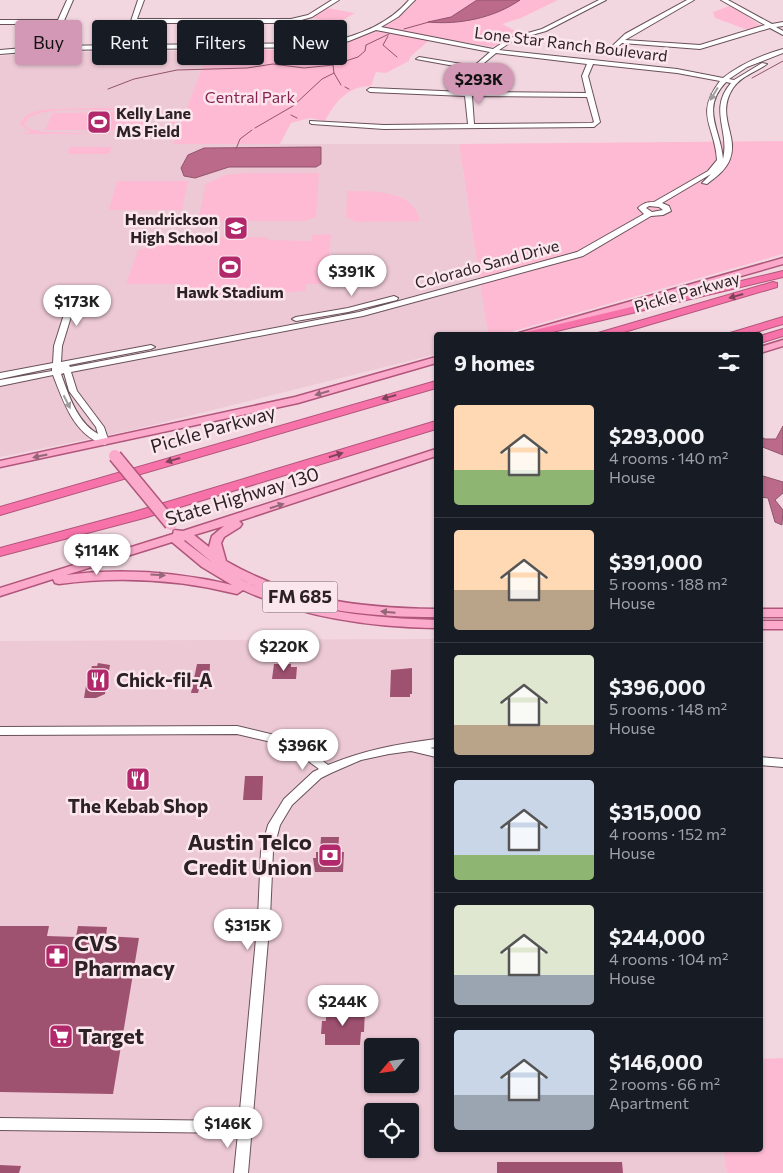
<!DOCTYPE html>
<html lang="en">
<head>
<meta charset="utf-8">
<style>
  :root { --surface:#171b24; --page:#242831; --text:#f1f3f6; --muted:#9ea1a6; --line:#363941; --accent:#d498b7 }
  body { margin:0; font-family:Commissioner,sans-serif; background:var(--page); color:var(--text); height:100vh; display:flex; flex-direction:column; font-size:19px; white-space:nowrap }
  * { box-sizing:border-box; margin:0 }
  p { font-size:16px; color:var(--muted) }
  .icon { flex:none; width:28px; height:28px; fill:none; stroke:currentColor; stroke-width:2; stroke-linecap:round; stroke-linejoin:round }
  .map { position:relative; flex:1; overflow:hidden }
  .side { position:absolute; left:434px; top:332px; width:329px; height:820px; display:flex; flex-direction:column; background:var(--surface); border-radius:5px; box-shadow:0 1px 4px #0004 }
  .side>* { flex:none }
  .top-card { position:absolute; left:15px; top:20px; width:344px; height:45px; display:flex; gap:10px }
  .needle { width:32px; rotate:241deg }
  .tools { position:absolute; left:364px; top:1038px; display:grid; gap:10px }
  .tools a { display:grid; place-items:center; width:55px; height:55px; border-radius:5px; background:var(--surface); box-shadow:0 1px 4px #0004; font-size:25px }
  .price { position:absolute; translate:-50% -42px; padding:0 11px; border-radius:18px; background:#fff; color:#222; font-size:16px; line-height:32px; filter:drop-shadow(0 1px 2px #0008) }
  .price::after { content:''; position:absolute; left:50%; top:30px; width:15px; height:11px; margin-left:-8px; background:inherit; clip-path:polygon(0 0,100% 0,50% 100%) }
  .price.on { background:var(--accent); color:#111 }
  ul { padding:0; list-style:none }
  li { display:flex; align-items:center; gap:15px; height:125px; padding:0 20px }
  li+li { border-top:1px solid var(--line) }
  li span { display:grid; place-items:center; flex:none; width:140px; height:100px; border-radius:5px; color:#555 }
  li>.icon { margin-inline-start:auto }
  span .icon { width:60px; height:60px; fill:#fffc; stroke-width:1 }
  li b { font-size:21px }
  h2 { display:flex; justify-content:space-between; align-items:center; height:60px; padding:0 20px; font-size:21px }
  .chip { padding:0 18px; border-radius:5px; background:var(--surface); box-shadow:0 1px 4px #0004; font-size:18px; line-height:45px }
  .chip.on { background:var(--accent); color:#111 }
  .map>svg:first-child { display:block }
</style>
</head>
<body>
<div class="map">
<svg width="783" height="1173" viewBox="0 0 783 1173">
  <rect width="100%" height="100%" fill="#f3d7e0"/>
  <path fill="#edc9d5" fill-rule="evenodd" d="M209 51 173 144H459L488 335H436V354L429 356 133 430 0 457V56L40 52Z
    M436 639V1150H723L727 1173H0V641ZM372 1046H410V1084H372ZM372 1111H410V1149H372Z"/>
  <path fill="#febad2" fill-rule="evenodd" d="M416 0H558L521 18 502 24 522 34 492 47 433 37 410 57 409 61 386 73 376 72 371 86C348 86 335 102 325 121L310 118 291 123 280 144H173L209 50C273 49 337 57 393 20 401 14 411 9 416 0Z
    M732 5 761 26 748 30 715 18 713 12Z
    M327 8 355 13 336 24 310 17Z
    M57 109C79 109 163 103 175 117L176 122 159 132 167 134H21L31 132 20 125C23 111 46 109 57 109ZM150 110C158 111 170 112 172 121 158 139 70 132 44 132L29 129 24 125 29 117 40 113 60 110Z
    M151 112 145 130H45L53 113Z
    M783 141V254L500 335H488L459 144Z
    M70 147H112L109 154H67Z
    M246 173H319L316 217 304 221H198L206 184 225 175Z
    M117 181H188L182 210H109Z
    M347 191C372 191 415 190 420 221L356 222 346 217Z
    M331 234 326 284H306L305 291 210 298V296H181L182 284H126L138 250 164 242 197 240 198 237H268V240L311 241 312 235Z
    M783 1058V1173H727L723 1150H760V1059Z"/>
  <path fill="#bc6a8a" stroke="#91546c" d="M477 0H520C494 18 459 25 428 22L451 17Z
    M321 147V164L316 167H229L195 178 184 176 181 168 188 155 204 148Z
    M783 426V455L760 446V436L765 439H776Z
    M763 476 783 482V493L775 500 783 510 782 525 775 522 768 498 760 497V477Z"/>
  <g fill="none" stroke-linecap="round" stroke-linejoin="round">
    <path stroke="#91546c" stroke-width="1" d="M404 29 429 22
      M388 36 383 45 397 57
      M334 73 341 85
      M752 78 783 61
      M345 87 349 89
      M108 89 134 79 177 70 247 68 273 64 304 68 333 65 358 57 365 51 366 45 389 34
      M291 115 297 118
      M255 128 293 106 322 79 334 73 333 65
      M236 149 240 139 252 130"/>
  </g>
  <path fill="#9f5170" d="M98 663 110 665 105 694 96 698H84L88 674H90L92 666H97Z
    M197 664H210L209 689H199L198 693H191Z
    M274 664H291V667H297L296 679H272Z
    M412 668V694H410V697H390L391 670Z
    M245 776H263L262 800H243Z
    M321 837H339L338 852H344L343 872H315L313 858H316V852H320Z
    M0 926H49L47 936 76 937 78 926 107 927 106 936 139 938 113 1094 0 1092Z
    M326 1009 365 1010 364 1032H361L360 1045H325V1034H321L322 1021H326Z
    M497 1162H622L623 1173H497Z
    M0 1165 21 1166 19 1173H0Z"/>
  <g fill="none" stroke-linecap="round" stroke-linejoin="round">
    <g stroke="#685159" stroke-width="2">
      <path id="minor" d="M67 0H73L53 46 123 45 138 0H144L137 19H291L308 15 332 0H339L312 17 291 23H136L129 45 324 43C355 37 388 25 409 0H415L398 17 381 27 493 49 510 38 542 29 599 0H606L546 31 514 40 499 50 677 69 723 78C741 64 762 55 783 49V53L747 67 729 79 734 80 762 63 767 64C756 72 741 76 733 88 715 116 739 135 730 159 726 170 716 177 707 184L702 183 711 174 662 203 669 206 671 211 663 215 651 216 583 256 363 316 71 372 77 391 104 427 109 442 105 445C74 435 64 403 53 375L0 386V380L52 371V368L0 379V373L53 363 54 346 66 308H69L73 310 62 346 61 362 151 345 155 347 151 349 69 365 70 367 359 312 577 252 644 214 638 208C643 203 647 202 654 202L708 171 717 160C715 125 694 115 720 81L677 73 593 64 588 76 600 122 594 127 384 129 312 124 310 123V121L384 125 468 124 465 96 370 92 367 90 370 88 465 92 464 80 471 69 416 59 419 57 474 66 490 52 376 30 349 41 324 47 49 50 0 54V50L47 46 57 24H0V20H58ZM496 53 587 64 582 76 586 93 471 92 470 80 477 69ZM726 82 731 83C708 110 730 130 723 159 721 130 700 109 726 82ZM472 96 587 97 594 122 592 123 474 124ZM649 206 659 207 663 210 652 212 646 208ZM64 373 69 391 96 427 98 434C77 422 69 396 61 374Z
        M687 0H694L625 40 700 45 765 25 721 0H728L772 24 783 22V26L776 27 783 31V35L770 28 700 49 622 43 613 51 608 50 625 34Z
        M394 296 398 298 397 300 348 312 296 321 292 319 296 317 348 308Z
        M237 726 287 738 304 746 328 765C365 750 397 744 436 739V747L430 748 436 749V757L411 751 389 754 361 760 331 773 321 778 292 805 280 825 273 851 270 917 248 1173H234L238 1133 0 1130V1118L239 1121 258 917 261 851 268 825 284 799 313 772 319 769 296 752 280 744 237 734 0 735V727Z
        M760 757 783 759V767L760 765Z"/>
    </g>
    <g stroke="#b1567b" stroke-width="3">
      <path id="major" d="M783 258V264L534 335H518L519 333Z
        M783 340V346L760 353V347Z
        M436 357V363L298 403 0 467V461L295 397Z
        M436 449V456L239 521 242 524 240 527 224 537 221 543 226 561C294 600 359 608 436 609V617C368 617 292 610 232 574 293 611 366 618 436 620V628C370 627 304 618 243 590L237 594C177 579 120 576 59 584L55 583 53 579 0 596V588L173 534 174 530 183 531ZM224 526 212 536 209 547 194 535ZM185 540 213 563 184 541ZM172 542 202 567 232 585C177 572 122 568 66 575Z
        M760 609H783V617H760Z
        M760 621H783V629H760Z"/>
    </g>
    <g stroke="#b1567b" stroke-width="2">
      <path id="highway" d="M783 271V277L540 335H520L526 332Z
        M773 282 777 283V287L614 335H596L598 333Z
        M783 317V324L746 335H728L730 333Z
        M783 329V336L760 343V336Z
        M436 381V388L0 515V507Z
        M436 421V429L144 518 0 556V548L134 512Z"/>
    </g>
    <use href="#minor" fill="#fff" fill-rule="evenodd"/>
    <use href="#major" fill="#fbaacc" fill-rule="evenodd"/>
    <use href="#highway" fill="#f872aa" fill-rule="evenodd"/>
    <g stroke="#b1567b" stroke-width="15" stroke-linecap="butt">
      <path id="major-bridge" d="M115 456 171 524"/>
    </g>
    <use href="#major-bridge" stroke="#fbaacc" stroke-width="12"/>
  </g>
  <defs><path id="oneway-solid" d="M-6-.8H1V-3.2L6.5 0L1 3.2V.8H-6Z" transform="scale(1.25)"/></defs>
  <g fill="#a09c9d">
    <use href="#oneway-solid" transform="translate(714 94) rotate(121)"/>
    <use href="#oneway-solid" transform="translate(67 402) rotate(63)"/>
  </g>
  <g fill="#7e425a">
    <use href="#oneway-solid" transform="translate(736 296) rotate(164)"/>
    <use href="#oneway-solid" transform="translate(389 397) rotate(164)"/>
    <use href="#oneway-solid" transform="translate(336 455) rotate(-17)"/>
    <use href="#oneway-solid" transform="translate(173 460) rotate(164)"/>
  </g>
  <g fill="#946678">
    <use href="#oneway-solid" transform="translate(322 393) rotate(164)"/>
    <use href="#oneway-solid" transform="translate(40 456) rotate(168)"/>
    <use href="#oneway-solid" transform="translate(277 506) rotate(-17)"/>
    <use href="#oneway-solid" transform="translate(158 575) rotate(3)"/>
    <use href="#oneway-solid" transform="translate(388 612) rotate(-175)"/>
  </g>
  <defs>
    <g id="stadium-square" transform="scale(1.25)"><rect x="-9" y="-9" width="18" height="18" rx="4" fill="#b1296b" stroke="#fce6ed"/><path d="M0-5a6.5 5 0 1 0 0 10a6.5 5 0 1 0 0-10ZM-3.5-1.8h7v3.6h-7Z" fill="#fff"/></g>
    <g id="school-square" transform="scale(1.25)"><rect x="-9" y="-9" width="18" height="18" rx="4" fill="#b1296b" stroke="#fce6ed"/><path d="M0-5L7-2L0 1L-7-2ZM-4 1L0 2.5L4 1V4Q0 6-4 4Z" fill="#fff"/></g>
    <g id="restaurant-square" transform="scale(1.25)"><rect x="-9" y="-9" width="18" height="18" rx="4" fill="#b1296b" stroke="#fce6ed"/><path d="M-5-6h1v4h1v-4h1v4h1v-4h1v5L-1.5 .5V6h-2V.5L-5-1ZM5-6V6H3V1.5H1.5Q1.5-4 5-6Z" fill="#fff"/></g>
    <g id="bank-square" transform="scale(1.25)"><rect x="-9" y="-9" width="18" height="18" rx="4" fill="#b1296b" stroke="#fce6ed"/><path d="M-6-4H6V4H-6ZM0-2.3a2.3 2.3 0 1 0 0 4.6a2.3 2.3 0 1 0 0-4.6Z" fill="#fff"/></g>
    <g id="pharmacy-square" transform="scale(1.25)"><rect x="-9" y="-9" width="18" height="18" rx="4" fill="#b1296b" stroke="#fce6ed"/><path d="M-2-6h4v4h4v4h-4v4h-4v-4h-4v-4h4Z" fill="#fff"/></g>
    <g id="supermarket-square" transform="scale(1.25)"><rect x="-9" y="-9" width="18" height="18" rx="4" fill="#b1296b" stroke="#fce6ed"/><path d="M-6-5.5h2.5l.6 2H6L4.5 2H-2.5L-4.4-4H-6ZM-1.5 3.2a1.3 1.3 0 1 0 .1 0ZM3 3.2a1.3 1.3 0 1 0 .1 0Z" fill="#fff"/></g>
  </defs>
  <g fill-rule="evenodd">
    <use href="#stadium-square" x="99" y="122"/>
    <use href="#school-square" x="236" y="228"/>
    <use href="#stadium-square" x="230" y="267"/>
    <use href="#restaurant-square" x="98" y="680"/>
    <use href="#restaurant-square" x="138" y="779"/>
    <use href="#bank-square" x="330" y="855"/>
    <use href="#pharmacy-square" x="57" y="956"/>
    <use href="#supermarket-square" x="61" y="1036"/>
  </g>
  <g text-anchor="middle" stroke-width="5" stroke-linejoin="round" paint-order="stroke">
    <g font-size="16" fill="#2c2225" stroke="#fce6ed">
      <text transform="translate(571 44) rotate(7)" y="6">Lone Star Ranch Boulevard</text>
      <text transform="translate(487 264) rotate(-15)" y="6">Colorado Sand Drive</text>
      <text transform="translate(687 292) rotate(-16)" y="6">Pickle Parkway</text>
    </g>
    <g font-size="16" fill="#862452" stroke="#fce6ed">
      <text x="250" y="103">Central Park</text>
    </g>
    <g font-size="16" font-weight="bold" fill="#2c2225" stroke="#fce6ed" text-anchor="start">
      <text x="116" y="119">Kelly Lane<tspan x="116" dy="18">MS Field</tspan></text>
      <text x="218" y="225" text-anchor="end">Hendrickson<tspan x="218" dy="18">High School</tspan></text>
      <text x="230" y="298" text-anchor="middle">Hawk Stadium</text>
    </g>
    <rect fill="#fce6ed" stroke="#6a5d61" stroke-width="1" x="262.5" y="581.5" width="75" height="31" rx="4"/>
    <g font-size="18" font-weight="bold" fill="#2c2225">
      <text x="300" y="603">FM 685</text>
    </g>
    <g font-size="19" fill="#2c2225" stroke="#fce6ed">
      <text transform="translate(213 429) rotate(-16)" y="7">Pickle Parkway</text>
      <text transform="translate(242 496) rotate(-17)" y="7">State Highway 130</text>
    </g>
    <g font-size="19" font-weight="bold" fill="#2c2225" stroke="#fce6ed" text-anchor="start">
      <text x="116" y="687">Chick-fil-A</text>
      <text x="138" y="813" text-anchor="middle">The Kebab Shop</text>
    </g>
    <g font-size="22" font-weight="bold" fill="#2c2225" stroke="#fce6ed" text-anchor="start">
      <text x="312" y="850" text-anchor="end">Austin Telco<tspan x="312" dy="25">Credit Union</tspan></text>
      <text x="74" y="951">CVS<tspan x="74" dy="25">Pharmacy</tspan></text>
      <text x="78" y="1044">Target</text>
    </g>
  </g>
</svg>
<div class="tools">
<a><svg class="needle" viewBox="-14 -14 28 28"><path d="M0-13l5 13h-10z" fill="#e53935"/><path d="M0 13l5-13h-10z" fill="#9ea1a6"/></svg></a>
<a><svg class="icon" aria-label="locate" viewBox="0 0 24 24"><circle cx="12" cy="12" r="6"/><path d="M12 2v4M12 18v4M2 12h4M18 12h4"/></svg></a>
</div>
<b class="price on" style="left:479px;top:105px">$293K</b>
<b class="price" style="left:352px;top:297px">$391K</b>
<b class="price" style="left:77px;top:327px">$173K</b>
<b class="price" style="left:97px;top:576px">$114K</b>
<b class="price" style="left:284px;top:672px">$220K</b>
<b class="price" style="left:303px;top:771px">$396K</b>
<b class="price" style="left:248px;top:951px">$315K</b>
<b class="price" style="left:343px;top:1027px">$244K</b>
<b class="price" style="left:228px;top:1149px">$146K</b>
<div class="top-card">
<a class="chip on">Buy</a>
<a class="chip">Rent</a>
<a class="chip">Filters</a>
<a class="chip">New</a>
</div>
<section class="side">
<h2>9 homes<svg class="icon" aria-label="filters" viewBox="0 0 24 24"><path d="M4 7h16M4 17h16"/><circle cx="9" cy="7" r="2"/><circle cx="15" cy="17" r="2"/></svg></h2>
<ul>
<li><span style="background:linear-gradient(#ffd9b3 65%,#8fb573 0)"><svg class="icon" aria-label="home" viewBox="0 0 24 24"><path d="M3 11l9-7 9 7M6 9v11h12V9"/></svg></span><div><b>$293,000</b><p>4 rooms · 140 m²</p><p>House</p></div></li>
<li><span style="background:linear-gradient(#ffd9b3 60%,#b9a48a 0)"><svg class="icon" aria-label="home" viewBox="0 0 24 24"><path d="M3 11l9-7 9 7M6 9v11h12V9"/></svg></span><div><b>$391,000</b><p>5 rooms · 188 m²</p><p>House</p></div></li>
<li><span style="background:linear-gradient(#dfe7d0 70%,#b9a48a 0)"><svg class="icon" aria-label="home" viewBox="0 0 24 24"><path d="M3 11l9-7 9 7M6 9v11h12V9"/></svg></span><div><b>$396,000</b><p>5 rooms · 148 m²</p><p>House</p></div></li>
<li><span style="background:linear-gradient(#c9d6e8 75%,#8fb573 0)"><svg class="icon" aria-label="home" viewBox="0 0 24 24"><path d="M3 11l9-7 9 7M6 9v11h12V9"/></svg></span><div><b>$315,000</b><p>4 rooms · 152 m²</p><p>House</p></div></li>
<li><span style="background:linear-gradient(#dfe7d0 70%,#9aa5b1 0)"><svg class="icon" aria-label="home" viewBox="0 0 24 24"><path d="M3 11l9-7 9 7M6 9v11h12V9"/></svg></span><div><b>$244,000</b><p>4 rooms · 104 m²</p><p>House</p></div></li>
<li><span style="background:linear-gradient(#c9d6e8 65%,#9aa5b1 0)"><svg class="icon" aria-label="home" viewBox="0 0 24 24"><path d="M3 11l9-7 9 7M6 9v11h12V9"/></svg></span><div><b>$146,000</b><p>2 rooms · 66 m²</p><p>Apartment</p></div></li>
</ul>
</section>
</div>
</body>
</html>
